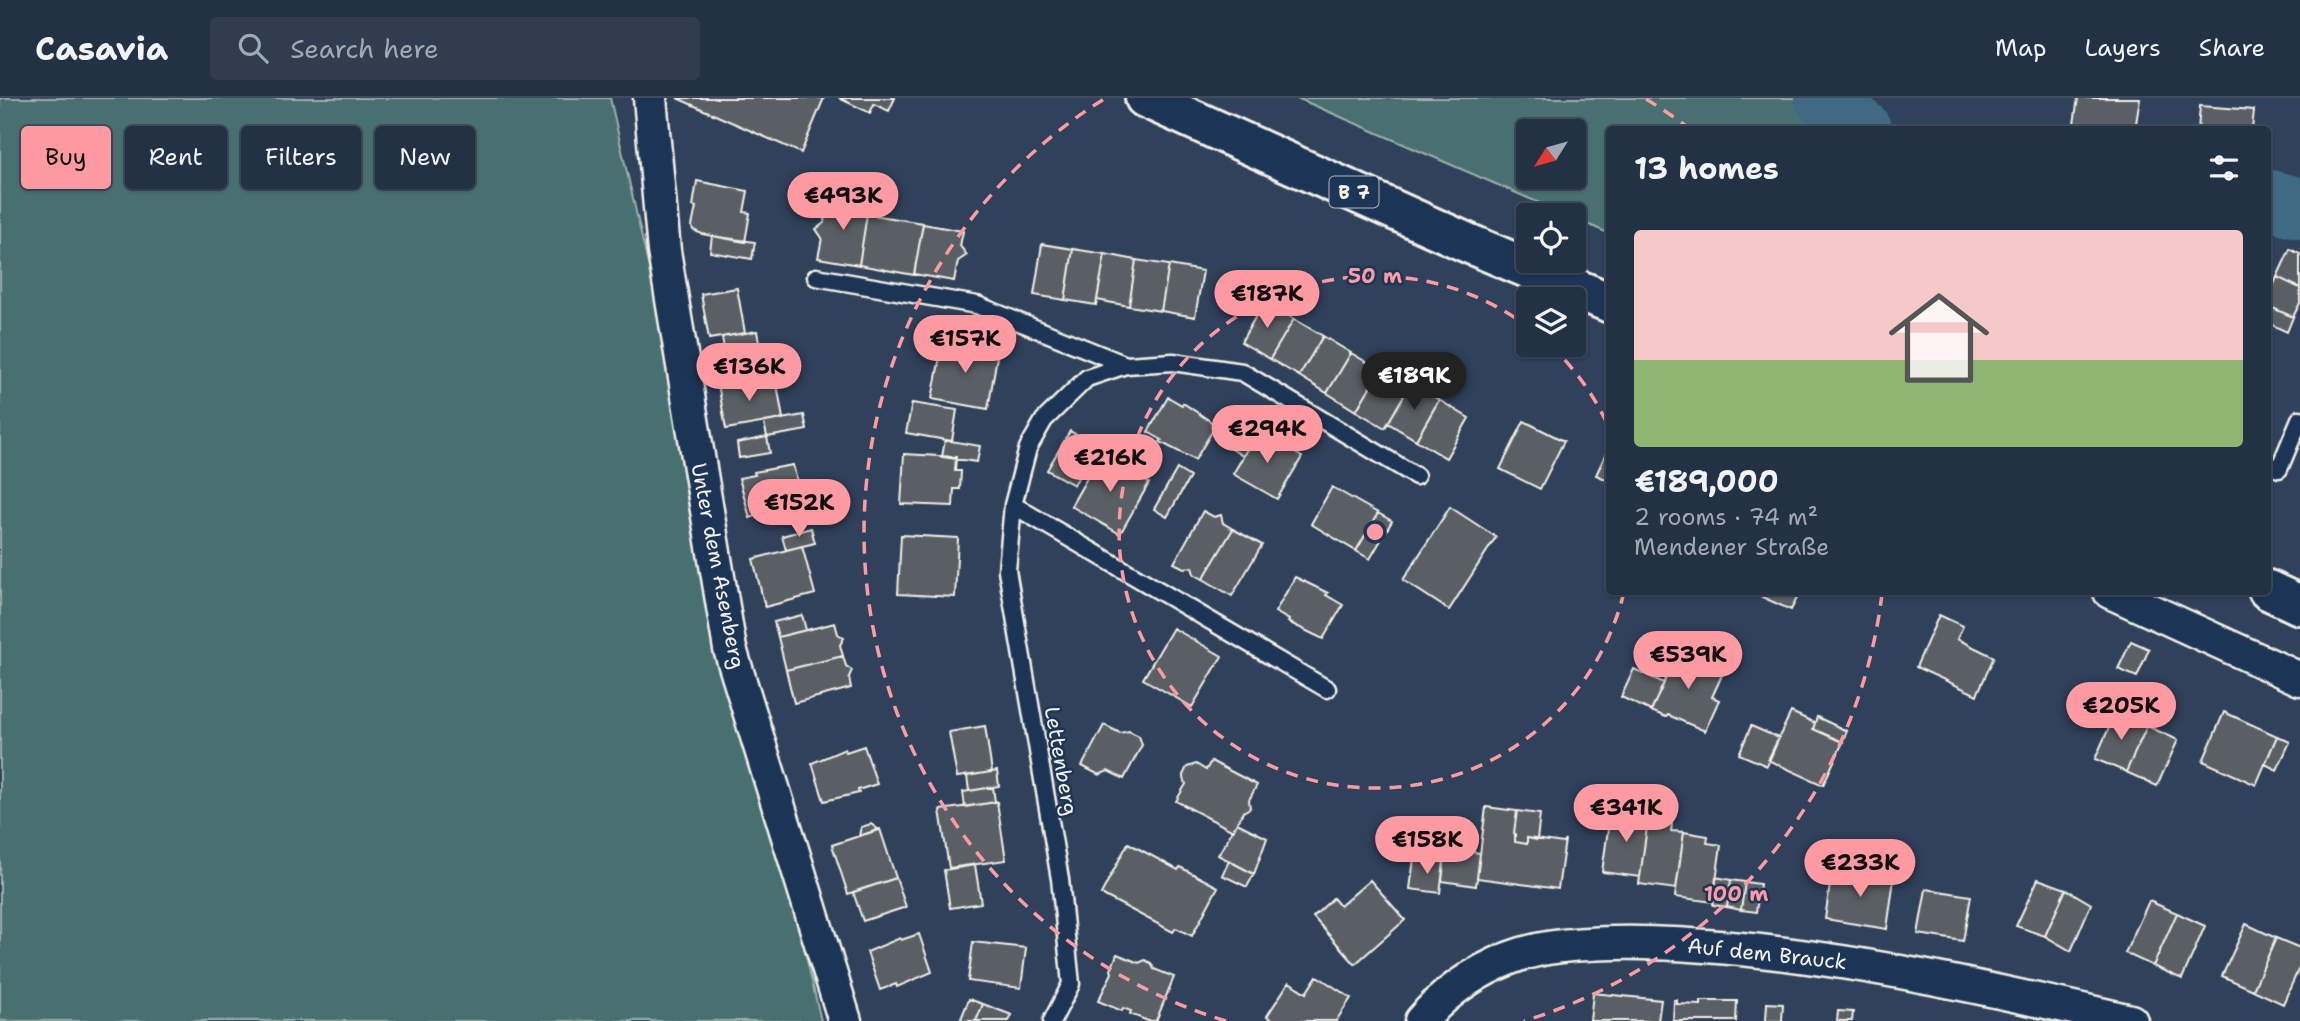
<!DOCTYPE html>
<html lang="en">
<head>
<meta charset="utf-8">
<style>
  :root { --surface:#233144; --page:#2f3d4f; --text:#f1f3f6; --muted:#a3a9b2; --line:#404c5d; --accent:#ff9aa2 }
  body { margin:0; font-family:"Shantell Sans",sans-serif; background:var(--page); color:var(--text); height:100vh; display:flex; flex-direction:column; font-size:26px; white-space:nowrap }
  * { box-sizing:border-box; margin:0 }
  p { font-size:23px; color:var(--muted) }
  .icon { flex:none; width:38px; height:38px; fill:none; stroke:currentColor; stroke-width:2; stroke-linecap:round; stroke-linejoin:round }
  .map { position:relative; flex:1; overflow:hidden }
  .panel { position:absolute; left:1606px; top:28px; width:665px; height:469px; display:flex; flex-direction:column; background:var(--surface); border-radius:7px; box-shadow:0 2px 5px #0004,0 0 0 2px var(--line) }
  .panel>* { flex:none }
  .hud { position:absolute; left:21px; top:28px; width:665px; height:63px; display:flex; gap:14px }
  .needle { width:46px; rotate:233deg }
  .tools { position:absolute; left:1516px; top:21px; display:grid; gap:14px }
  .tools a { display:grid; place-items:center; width:70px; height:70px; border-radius:7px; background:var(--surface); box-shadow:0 2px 5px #0004,0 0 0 2px var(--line); font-size:35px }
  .price { position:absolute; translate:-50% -60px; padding:0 16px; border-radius:24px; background:var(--accent); color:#111; font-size:23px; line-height:46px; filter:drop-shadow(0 2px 4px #0008) }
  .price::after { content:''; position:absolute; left:50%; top:42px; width:21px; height:16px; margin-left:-10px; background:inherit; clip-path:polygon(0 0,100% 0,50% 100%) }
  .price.current { background:#222; color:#fff }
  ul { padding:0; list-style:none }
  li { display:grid; align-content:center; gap:14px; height:371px; padding:0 28px }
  li span { display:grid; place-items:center; height:217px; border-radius:7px; color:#555 }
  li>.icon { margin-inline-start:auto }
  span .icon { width:126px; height:126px; fill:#fffc; stroke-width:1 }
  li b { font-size:30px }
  h2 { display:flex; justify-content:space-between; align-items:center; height:84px; padding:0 28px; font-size:30px }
  .tag { padding:0 24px; border-radius:7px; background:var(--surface); box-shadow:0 2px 5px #0004,0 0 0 2px var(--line); font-size:24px; line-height:63px }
  .tag.current { background:var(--accent); color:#111 }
  header { display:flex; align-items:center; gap:42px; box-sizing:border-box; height:98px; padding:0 35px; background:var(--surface); border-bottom:2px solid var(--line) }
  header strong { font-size:33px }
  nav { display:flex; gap:38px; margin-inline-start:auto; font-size:24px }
  .search { width:490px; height:63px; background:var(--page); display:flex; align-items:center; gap:18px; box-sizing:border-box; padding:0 24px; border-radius:7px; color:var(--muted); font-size:26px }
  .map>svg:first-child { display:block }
</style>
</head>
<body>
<header>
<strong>Casavia</strong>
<div class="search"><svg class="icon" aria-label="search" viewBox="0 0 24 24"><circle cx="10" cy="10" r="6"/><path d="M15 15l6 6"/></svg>Search here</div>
<nav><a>Map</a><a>Layers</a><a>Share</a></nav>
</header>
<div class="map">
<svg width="2300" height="923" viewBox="0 0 2300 923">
  <rect width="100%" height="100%" fill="#2f415b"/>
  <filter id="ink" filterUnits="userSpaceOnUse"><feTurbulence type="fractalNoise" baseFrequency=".0143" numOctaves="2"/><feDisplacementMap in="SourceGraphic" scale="14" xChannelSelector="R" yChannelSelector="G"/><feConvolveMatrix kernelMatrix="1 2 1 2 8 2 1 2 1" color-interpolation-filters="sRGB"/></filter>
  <g filter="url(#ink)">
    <path fill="#4a6f71" stroke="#9fb0ac" stroke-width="2" fill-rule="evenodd" d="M0 0H610L821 923H0Z
      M1297 0H1841L1824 31 1610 32V136L1573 120V117H1567ZM1528 33H1573V79H1528Z"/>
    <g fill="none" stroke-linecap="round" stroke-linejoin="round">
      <path stroke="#3f6b83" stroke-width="61" d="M1825 0 1861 32
        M2268 102 2300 110"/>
    </g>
    <path fill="#5a5e65" stroke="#f4f1e8" stroke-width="2" d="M677 0H824L801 55Z
      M839 0H895L889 13 874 6 870 15Z
      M2078 0H2140L2135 32H2073Z
      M2200 8 2254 12 2252 32H2198Z
      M697 83 748 93 744 114 750 115 745 144 702 136 693 132 692 128 696 109 693 108Z
      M839 101 860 105 867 116 859 167 818 160 822 140 816 131 824 125 827 109Z
      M867 116 923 125 914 177 859 167Z
      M923 126 963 133 960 148 967 157 958 163 954 183 914 176Z
      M712 138 755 144 752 161 710 154Z
      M1042 146 1073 151 1065 202 1034 197Z
      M1073 151 1105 156 1096 207 1065 202Z
      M2290 151 2300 156V190L2277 179Z
      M1105 156 1136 162 1129 208 1097 202Z
      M1136 162 1169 167 1161 213 1129 208Z
      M1169 167 1203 173 1195 219 1161 213Z
      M2277 179 2300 190V205L2293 219 2268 208V200Z
      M737 190 745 235 709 241 701 196Z
      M1264 204 1294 221 1270 261 1241 244Z
      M2268 208 2293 219 2287 234 2268 225Z
      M1294 221 1323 238 1299 278 1270 261Z
      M757 233 760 251 725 257 722 239Z
      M1323 238 1351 255 1327 295 1299 278Z
      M943 243 998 253 988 311 932 301Z
      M1351 255 1380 272 1356 313 1327 295Z
      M1380 272 1409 289 1385 330 1356 313Z
      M754 279 767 288 777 286 783 321 726 331 718 286Z
      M1411 285 1439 302 1416 342 1388 325Z
      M1168 299 1182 307 1183 305 1216 327 1195 362 1160 344 1162 342 1148 334Z
      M1439 302 1469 320 1446 360 1416 342Z
      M912 305 957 312 952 343 906 335Z
      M804 317 807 332 767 339 764 324Z
      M1524 323 1564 343 1540 391 1500 371Z
      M1244 326 1258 333 1243 358 1230 350Z
      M1070 333 1096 348 1074 387 1047 372Z
      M1258 333 1302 359 1277 401 1233 376Z
      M767 339 770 355 739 360 737 345Z
      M945 342 980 348 977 364 942 359Z
      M1610 347V383L1596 377Z
      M904 356 956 359 955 373H961L960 391H954L953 408 901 406Z
      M1100 357 1149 385 1120 436 1071 408Z
      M793 367 803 406 766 418 765 415 750 420 739 380 755 377 754 374Z
      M1177 371 1190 379 1167 419 1154 411Z
      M1332 389 1378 415 1356 453 1311 426Z
      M1450 409 1496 439 1449 512 1403 482Z
      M1203 413 1214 419 1221 417 1223 425 1233 431 1203 481 1194 476 1192 469 1184 470 1174 465Z
      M1378 415 1392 423 1370 461 1356 453Z
      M811 430 815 445 786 452 782 438Z
      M1233 431 1262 447 1232 498 1203 481Z
      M901 437 958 440 955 499 898 496Z
      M802 448 815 496 765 509 753 461Z
      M1295 479 1328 495 1326 497 1343 507 1323 541 1288 524 1289 522 1275 514Z
      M1751 494H1800L1791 512Z
      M802 517 806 532 778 539 774 524Z
      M1939 517 1963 528 1957 541 1994 559 1977 597 1916 569Z
      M835 525 838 536 844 540 840 547 843 558 786 572 778 539Z
      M1173 530 1222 558 1192 609 1143 581Z
      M2131 543 2149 551 2137 579 2118 571Z
      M1680 549 1702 559 1699 567 1722 577 1712 599 1719 602 1705 633 1668 617 1666 619 1651 613Z
      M843 558 846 568 852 572 849 579 851 590 794 605 786 572Z
      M1634 571 1664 585 1651 613 1621 599Z
      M1791 614 1815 625 1813 631 1843 644 1823 687 1768 662Z
      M2116 614 2147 628 2126 674 2095 661Z
      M2224 614 2277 638 2256 687 2203 663Z
      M1817 619 1847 633 1842 644 1813 631Z
      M1104 627 1120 635 1129 633 1139 638 1142 647 1124 681 1108 673 1099 677 1082 668Z
      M985 628 992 674 957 679 949 634Z
      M1751 628 1779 640 1767 668 1739 656Z
      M2147 628 2178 642 2157 688 2126 674Z
      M2277 638 2290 644 2277 672 2265 666Z
      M864 648 877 686 858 692 859 695 824 703 812 665 845 651 846 654Z
      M1211 663 1257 687 1249 702 1250 710 1243 714 1233 733 1176 703 1186 686 1183 677 1187 669 1196 666 1206 672Z
      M997 673 999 688 969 693 967 678Z
      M993 689 995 704 965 709 963 694Z
      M997 704 1006 762 949 770 940 712Z
      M1486 709 1517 713 1514 735 1515 736V744L1527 746V740L1563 745 1565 742 1558 791 1477 780Z
      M1625 712 1649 715 1640 779 1602 774 1610 717 1624 719Z
      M1517 713 1540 716 1537 742 1527 740V746L1515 744V736L1514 735Z
      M1648 722 1672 726 1671 733 1684 734 1676 791 1639 786Z
      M1237 725 1267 740 1254 776 1218 757Z
      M871 726 879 732 859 738 861 729Z
      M880 731 896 780 848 796 832 747Z
      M1684 734 1708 738 1707 745 1721 747 1713 804 1675 799Z
      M1128 745 1178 772 1180 769 1218 789 1192 838 1176 830 1173 834 1101 796Z
      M1446 750 1480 755 1476 788 1442 783Z
      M1414 760 1444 764 1440 795 1410 791Z
      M1229 763 1254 776 1247 789 1222 777Z
      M975 767 981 805 950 810 944 772Z
      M1832 772 1894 781 1887 831 1825 821Z
      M1716 779 1731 782 1727 809 1713 807Z
      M896 780 906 809 863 823 853 794Z
      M2038 781 2066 791 2045 838 2016 828Z
      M1370 782 1405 822 1355 866 1313 819 1333 800 1340 808Z
      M1731 782 1745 784 1741 812 1727 809Z
      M1745 784 1760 786 1756 814 1741 812Z
      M1926 791 1971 798 1963 843 1918 836Z
      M2066 791 2091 806 2071 853 2045 838Z
      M2149 803 2177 815 2153 868 2125 855Z
      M2177 815 2205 828 2182 881 2153 868Z
      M2246 826 2276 840 2253 892 2222 878Z
      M919 836 932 874 897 889 896 886 880 892 867 854 900 840 901 842Z
      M2276 840 2300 850V868L2283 906 2253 892Z
      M973 844 1026 850 1021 890 968 883Z
      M1117 856 1139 865 1145 862 1151 865 1154 871 1174 879 1156 923H1148L1130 916 1131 913 1123 910 1122 913 1098 903 1112 875 1111 872Z
      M1317 878 1351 900 1336 923H1274L1267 918 1289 884 1306 895Z
      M1593 895 1661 902 1658 923H1590Z
      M969 901 983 906 976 923H960Z
      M1674 902H1677V906L1701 907V903H1737L1736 923H1673Z
      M1767 905 1783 906 1782 923H1766Z
      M983 906 1012 917 1009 923H976Z
      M1838 913 1853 914 1852 923H1837Z"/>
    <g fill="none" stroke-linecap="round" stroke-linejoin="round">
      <g stroke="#f4f1e8" stroke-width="21">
        <path id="service" d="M816 179 977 207 1126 267
          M2268 367 2279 371 2300 321
          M1013 407 1327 591
          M1052 923 1071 886 1060 781 1007 472 1013 407 1028 350 1044 322 1087 280 1126 267 1173 264 1242 274 1416 378"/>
      </g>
      <g stroke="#f4f1e8" stroke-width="37">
        <path id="minor" d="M650 0 664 153 730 551 845 923
          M2110 494 2300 581
          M1421 923C1445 894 1475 874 1510 860 1543 847 1580 846 1614 845 1657 844 1698 847 1741 851 1873 864 2002 894 2131 923"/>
      </g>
      <g stroke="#f4f1e8" stroke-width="44">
        <path id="primary" d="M1145 0 1470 146 1610 205
          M2268 492 2300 507"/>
      </g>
      <use href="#service" stroke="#1d3557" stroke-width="16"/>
      <use href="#minor" stroke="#1d3557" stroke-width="32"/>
      <use href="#primary" stroke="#1d3557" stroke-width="38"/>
    </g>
  </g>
  <g fill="none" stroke="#ff9aa2" stroke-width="3.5" stroke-dasharray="12 9">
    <path d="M1624 494A256 256 0 1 1 1527 228M1550 247A256 256 0 0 1 1610 332"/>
    <path d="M1882 496A511 511 0 0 1 1524 923M1226 923A511 511 0 0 1 1104 1M1646 1A511 511 0 0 1 1690 31"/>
  </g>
  <g text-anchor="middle" stroke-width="5" stroke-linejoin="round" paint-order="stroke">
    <rect fill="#1d3557" stroke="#b4b9bc" stroke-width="2" x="1329.5" y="78.5" width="49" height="31" rx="5"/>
    <g font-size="19" font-weight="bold" fill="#f4f1e8">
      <text x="1354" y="101">B 7</text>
    </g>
    <g font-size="21" fill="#f4f1e8" stroke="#1d3557">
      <text transform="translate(718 468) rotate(79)" y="7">Unter dem Asenberg</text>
      <text transform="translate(1061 663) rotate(80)" y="7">Lettenberg</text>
      <text transform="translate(1767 856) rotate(6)" y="7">Auf dem Brauck</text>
    </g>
  </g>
  <circle cx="1375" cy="434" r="10" fill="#ff9aa2" stroke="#1d3557" stroke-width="3.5"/>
  <g font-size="21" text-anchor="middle" font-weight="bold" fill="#ff9aa2" stroke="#1d3557" stroke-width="5" stroke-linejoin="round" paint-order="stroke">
    <text x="1375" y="185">50 m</text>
    <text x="1736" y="803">100 m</text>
  </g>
</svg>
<div class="tools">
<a><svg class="needle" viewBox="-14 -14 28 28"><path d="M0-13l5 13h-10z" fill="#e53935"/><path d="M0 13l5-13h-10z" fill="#a3a9b2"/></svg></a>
<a><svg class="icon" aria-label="locate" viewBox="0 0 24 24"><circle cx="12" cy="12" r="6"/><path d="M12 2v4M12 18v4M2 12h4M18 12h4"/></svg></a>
<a><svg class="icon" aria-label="layers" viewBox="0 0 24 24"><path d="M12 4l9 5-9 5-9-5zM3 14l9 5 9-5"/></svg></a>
</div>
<b class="price" style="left:843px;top:134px">€493K</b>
<b class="price" style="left:1267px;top:232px">€187K</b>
<b class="price" style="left:965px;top:277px">€157K</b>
<b class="price" style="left:749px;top:305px">€136K</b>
<b class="price current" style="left:1414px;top:314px">€189K</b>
<b class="price" style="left:1267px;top:367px">€294K</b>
<b class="price" style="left:1110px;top:396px">€216K</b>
<b class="price" style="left:799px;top:441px">€152K</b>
<b class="price" style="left:1688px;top:593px">€539K</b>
<b class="price" style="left:2121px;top:644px">€205K</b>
<b class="price" style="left:1626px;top:746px">€341K</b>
<b class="price" style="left:1427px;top:778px">€158K</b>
<b class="price" style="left:1860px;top:801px">€233K</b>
<div class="hud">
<a class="tag current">Buy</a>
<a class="tag">Rent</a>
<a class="tag">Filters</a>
<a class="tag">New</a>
</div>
<section class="panel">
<h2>13 homes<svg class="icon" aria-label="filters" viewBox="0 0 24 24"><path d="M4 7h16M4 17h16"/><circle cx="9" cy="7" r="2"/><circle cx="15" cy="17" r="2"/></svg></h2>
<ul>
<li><span style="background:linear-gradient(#f6c9c9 60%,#8fb573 0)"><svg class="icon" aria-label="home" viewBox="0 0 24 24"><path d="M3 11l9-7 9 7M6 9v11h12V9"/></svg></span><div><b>€189,000</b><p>2 rooms · 74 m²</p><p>Mendener Straße</p></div></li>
</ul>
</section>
</div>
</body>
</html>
